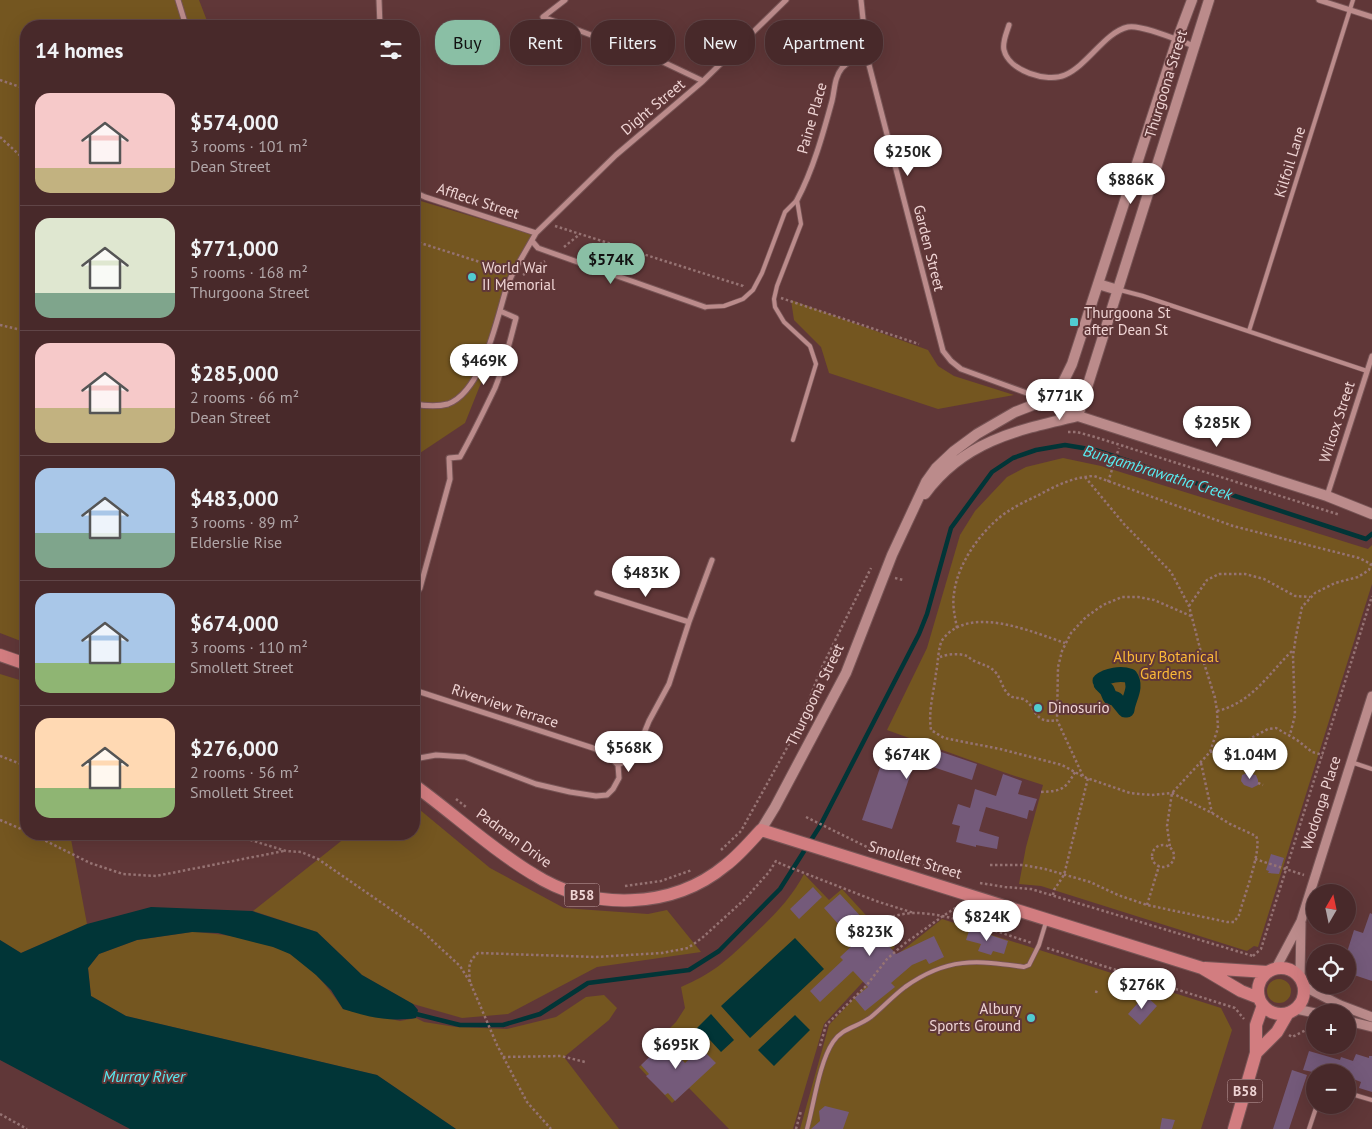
<!DOCTYPE html>
<html lang="en">
<head>
<meta charset="utf-8">
<style>
  :root { --surface:#48292a; --page:#523536; --text:#f1f3f6; --muted:#b1a6a8; --line:#604547; --accent:#8abfa5 }
  body { margin:0; font-family:"PT Sans",sans-serif; background:var(--page); color:var(--text); height:100vh; display:flex; flex-direction:column; font-size:19px; white-space:nowrap }
  * { box-sizing:border-box; margin:0 }
  p { font-size:16px; color:var(--muted) }
  .icon { flex:none; width:28px; height:28px; fill:none; stroke:currentColor; stroke-width:2; stroke-linecap:round; stroke-linejoin:round }
  .map { position:relative; flex:1; overflow:hidden }
  .sheet { position:absolute; left:20px; top:20px; width:400px; height:820px; display:flex; flex-direction:column; background:var(--surface); border-radius:20px; box-shadow:0 5px 20px #0002,0 0 0 1px var(--line) }
  .sheet>* { flex:none }
  .hud { position:absolute; left:435px; top:20px; width:475px; height:45px; display:flex; gap:10px }
  .needle { width:32px; rotate:9deg }
  .fabs { position:absolute; left:1306px; top:884px; display:grid; gap:10px }
  .fabs a { display:grid; place-items:center; width:50px; height:50px; border-radius:50%; background:var(--surface); box-shadow:0 5px 20px #0002,0 0 0 1px var(--line); font-size:25px }
  .price { position:absolute; translate:-50% -42px; padding:0 11px; border-radius:18px; background:#fff; color:#222; font-size:16px; line-height:32px; filter:drop-shadow(0 1px 2px #0008) }
  .price::after { content:''; position:absolute; left:50%; top:30px; width:15px; height:11px; margin-left:-8px; background:inherit; clip-path:polygon(0 0,100% 0,50% 100%) }
  .price.current { background:var(--accent); color:#111 }
  ul { padding:0; list-style:none }
  li { display:flex; align-items:center; gap:15px; height:125px; padding:0 15px }
  li+li { border-top:1px solid var(--line) }
  li span { display:grid; place-items:center; flex:none; width:140px; height:100px; border-radius:15px; color:#555 }
  li>.icon { margin-inline-start:auto }
  span .icon { width:60px; height:60px; fill:#fffc; stroke-width:1 }
  li b { font-size:21px }
  h2 { display:flex; justify-content:space-between; align-items:center; height:60px; padding:0 15px; font-size:21px }
  .tag { padding:0 18px; border-radius:20px; background:var(--surface); box-shadow:0 5px 20px #0002,0 0 0 1px var(--line); font-size:18px; line-height:45px }
  .tag.current { background:var(--accent); color:#111 }
  .map>svg:first-child { display:block }
</style>
</head>
<body>
<div class="map">
<svg width="1372" height="1129" viewBox="0 0 1372 1129">
  <rect width="100%" height="100%" fill="#603738"/>
  <path fill="#745620" d="M0 0H199L209 26H26V643L0 633Z
    M414 199 534 235 505 280 483 378 465 423 414 457Z
    M791 300 928 350 938 366 954 376 1014 395 938 409 829 373 821 347 794 320Z
    M1063 458 1101 466 1368 549 1372 545V584L1258 947 1254 946 1247 951 1041 886 1019 884 1026 847 1043 785 1003 772 887 730 927 648 960 535 975 511 1007 477 1026 467Z
    M0 674 26 682V834H70L87 924 21 953 0 940Z
    M414 805 490 868 564 908 648 914 667 910 701 952 597 967 508 1014 462 1018 413 1004 362 975 317 932 253 911 350 834H414Z
    M804 874 829 900 842 889 895 947 824 1024 793 1129H729L689 1088 672 1103 639 1067 658 1050 653 1045 676 1022 685 1008 681 987C711 974 724 963 747 941 769 920 790 901 804 874Z
    M942 919 1221 1008 1232 1030 1201 1129H800L829 1025 889 961Z
    M192 932C219 933 267 940 290 954 312 967 329 988 343 1009L400 1021 416 1018 424 1022 456 1027 507 1029 556 1017 586 997 604 995 617 1008 609 1020 564 1057 619 1129H456L377 1075 126 1016 91 996 88 968 99 954 137 940Z
    M1267 991a12 12 0 1 1 24 0a12 12 0 1 1-24 0Z"/>
  <path fill="#013537" d="M151 907 252 911 317 932 362 975 413 1004 418 1010 416 1018C390 1022 367 1017 343 1009L331 990 316 975 290 954 273 947 218 933 192 932 137 940 99 954 88 968 91 996 126 1016 377 1075 456 1129H130L0 1060V940L21 953 87 924Z
    M795 938 824 969 750 1038 721 1006Z
    M711 1014 734 1040 721 1052 709 1039C701 1046 693 1052 689 1038L691 1034Z
    M795 1015 810 1030 774 1066 758 1050Z"/>
  <g fill="none" stroke-linecap="round" stroke-linejoin="round">
    <path stroke="#013537" stroke-width="4.5" d="M412 1013 460 1025H503L540 1014 588 983 689 970 719 951 780 889 820 826 919 634 927 614 951 528 992 472 1013 458 1036 450 1065 445 1095 450 1366 539 1372 534"/>
    <path stroke="#013537" stroke-width="15" d="M1100 681C1107 675 1121 673 1130 676 1138 687 1128 699 1127 710H1125L1116 699 1110 697 1107 690 1101 684"/>
  </g>
  <path fill="#745a7a" d="M909 741 977 764 972 780 915 761 892 829 862 820 885 753 902 758Z
    M1247 773 1256 775 1258 780V785L1252 788 1244 785 1241 781 1242 775Z
    M1003 774 1022 781 1018 794 1037 799 1033 811 1029 810 1027 819 986 807 979 831 999 837 997 849 976 845V847L956 842 960 826 952 824 958 804 970 808 975 789 996 796Z
    M1271 854 1284 858 1279 874 1268 873 1269 871 1266 870Z
    M813 887 822 897 799 919 790 909Z
    M840 894 865 921 868 918 878 928 875 931 896 954 934 936 944 957 929 964 926 959 912 965 891 983 895 987 865 1011 854 998 868 987 853 971 820 1002 810 991 843 960 840 957 855 943 824 908Z
    M1370 913 1372 914V981L1348 973V949L1354 930 1363 933Z
    M970 928 1008 941 1004 954 993 951 991 955 978 951 981 944 966 940Z
    M1145 995 1157 1006 1140 1025 1128 1014Z
    M665 1042 685 1063 701 1048 716 1063 675 1101 668 1093 665 1095 646 1076 649 1074 641 1065Z
    M1309 1051 1340 1060 1341 1057 1353 1061 1356 1054 1369 1058V1056H1372V1092L1359 1088 1361 1082 1348 1077V1072H1313L1303 1070Z
    M1292 1070 1307 1075 1289 1129H1273Z
    M825 1106 849 1112 843 1129H811L820 1121 819 1111Z
    M1162 1118 1175 1120 1172 1129H1160Z"/>
  <g fill="none" stroke-linecap="round" stroke-linejoin="round">
    <g stroke="#775455" stroke-width="5.5">
      <path id="service" d="M1120 290 1143 296 1367 371
        M705 307 724 306 735 302 743 299 753 290 762 273 785 212 797 200 801 224 777 286 774 299 775 307 784 322 810 346 816 364 793 440
        M1249 331 1353 0
        M1351 762 1372 769
        M1348 1093 1372 1100
        M807 1129C814 1104 819 1063 833 1042 842 1028 858 1027 871 1017 882 1008 893 996 905 987 947 957 976 960 1024 967L1029 965 1039 945 1046 922
        M1309 1129 1317 1105"/>
    </g>
    <g stroke="#775455" stroke-width="7">
      <path id="minor" d="M178 0 186 26
        M379 0 380 26
        M565 0 543 17 663 62 703 81
        M861 0 867 57 943 351 951 361 961 369 1046 400
        M1319 0 1372 17
        M1009 25C1007 32 1002 42 1004 50 1009 71 1047 83 1065 75 1088 65 1105 32 1128 27 1141 24 1180 41 1194 46
        M414 192 425 197 536 233
        M797 200C813 170 823 134 832 101 835 89 834 78 842 68 849 60 857 59 867 57
        M532 241 538 248 705 307
        M414 404C425 406 437 407 448 404 483 391 497 318 507 286L513 273 536 233 616 155 703 81 786 0
        M1327 496 1372 356
        M597 593 689 622
        M414 597 420 588 450 479 449 458 460 457C473 434 484 411 495 388 504 366 510 341 516 318L500 311
        M414 690 593 748 607 754 618 765 619 778 613 789 607 795 596 796 570 792 536 784 465 757 436 755 414 759
        M618 765 631 758 638 748 649 721 669 684 689 622 712 560"/>
    </g>
    <g stroke="#775455" stroke-width="11">
      <path id="tertiary" d="M1276 968 1301 921 1372 696
        M1300 976 1301 923
        M1305 987 1340 1005 1372 1017
        M1296 1009 1315 1013
        M1348 1021 1372 1027"/>
    </g>
    <g stroke="#775455" stroke-width="12">
      <path id="secondary" d="M1098 284 1118 290
        M1053 403 1072 364 1177 40 1192 0
        M1078 416 1209 0
        M925 494C964 441 1017 430 1078 416
        M761 830 775 807 846 673 892 555 926 482 936 468 954 451 977 434 1015 412 1033 405 1040 402 1053 403 1078 416 1327 496 1372 514"/>
    </g>
    <g stroke="#775455" stroke-width="14">
      <path id="primary" d="M0 655 26 664
        M414 785C454 814 490 848 533 874 591 911 672 910 726 865 739 855 750 842 761 830L1202 968 1241 991 1259 998
        M1258 991a23 23 0 1 1 46 0a23 23 0 1 1-46 0Z
        M1205 968 1267 972
        M1256 1053 1277 1032 1288 1013
        M1234 1129 1256 1053V1025L1263 1005"/>
    </g>
    <path stroke="#967373" stroke-width="2.5" stroke-dasharray="2.5 2.5" stroke-linecap="butt" d="M0 80 26 89
      M0 137 26 161
      M555 226 743 286 744 287
      M414 241 505 270
      M564 247 580 234
      M523 275 545 261
      M781 298 919 344
      M0 325 26 331
      M1068 432H1077L1095 437 1340 515
      M1085 477 1124 524 1171 572 1189 606 1203 660 1215 698 1217 711 1218 728 1210 752 1172 793 1167 826 1170 847
      M1108 482 1119 448
      M895 578 903 580
      M1189 606 1207 580 1219 574H1245L1264 579 1295 596 1310 597
      M957 628C955 617 952 605 954 594 957 563 984 526 1010 510 1018 505 1028 500 1037 496 1055 486 1073 477 1094 476L1233 526 1359 558 1371 564 1369 570 1358 577 1335 583 1315 593 1302 607 1296 636 1293 656 1295 715 1290 735
      M940 657C947 654 960 653 967 656 970 658 973 661 977 662 985 666 991 666 997 674 1001 680 1003 689 1008 694 1013 699 1017 697 1023 699 1037 705 1032 725 1057 720
      M1217 711C1252 703 1269 673 1293 650
      M1210 752 1236 746 1268 729 1276 728 1297 740 1312 752 1323 755
      M0 756 26 766
      M1201 763 1212 813
      M1083 776 1057 720 1058 667 1062 651 1071 633 1086 617 1103 605 1122 597H1138L1154 600 1191 616
      M1258 783 1263 785
      M1041 792C1061 791 1065 790 1075 772
      M456 799 466 807
      M806 817 871 849 884 853
      M0 820 26 831
      M32 834 90 863 123 874 156 876 284 851
      M231 834 286 851 301 852 318 859 421 930 460 966 470 982 497 1045 527 1102 551 1129
      M1152 856a11 11 0 1 1 22 0a11 11 0 1 1-22 0Z
      M721 850 741 831 788 746 809 700 820 671 871 568
      M899 858 956 876
      M1255 859 1304 875
      M990 865H1023L1045 869 1090 882 1118 895 1147 905 1227 922H1234L1239 915C1243 899 1263 848 1256 836L1230 824 1212 813 1172 793 1151 795 1130 793 1084 777 1062 765 1000 749 944 738 931 730C928 710 934 692 936 673 938 665 938 645 943 639 970 604 1032 632 1065 643
      M980 883 1005 887 1031 889 1253 956
      M625 886 661 881 692 870
      M1053 895 1054 890 1064 875 1088 778
      M1147 905 1159 866
      M874 924C887 918 900 913 915 913 950 913 997 932 1032 943
      M1047 948 1235 1008 1244 1019
      M1253 956 1261 949 1372 596
      M470 982C469 969 467 962 478 953L595 957 662 953 688 948 702 938 745 899 769 872 776 861 781 864 876 901 914 913
      M1329 985 1338 988V992
      M1096 993 1097 989
      M1289 1035 1292 1037 1306 1030 1315 1033
      M820 1046 826 1025 866 986 887 959 904 944 943 916 960 905
      M503 1057 561 1056 585 1062
      M0 1114 27 1129
      M796 1129 801 1111"/>
    <use href="#service" stroke="#bb8b8b" stroke-width="4"/>
    <use href="#minor" stroke="#bb8b8b" stroke-width="5"/>
    <use href="#tertiary" stroke="#bb8b8b" stroke-width="9"/>
    <use href="#secondary" stroke="#bb8b8b" stroke-width="10"/>
    <use href="#primary" stroke="#d27d80" stroke-width="12"/>
  </g>
  <g fill="#51ccd1" stroke="#603738" stroke-width="2">
    <circle cx="472" cy="277" r="5"/>
    <rect x="1069" y="317" width="10" height="10" rx="2.5"/>
    <circle cx="1038" cy="708" r="5"/>
    <circle cx="1031" cy="1018" r="5"/>
  </g>
  <g text-anchor="middle" stroke-width="4" stroke-linejoin="round" paint-order="stroke">
    <g fill="#603738" stroke="#c4a5a5" stroke-width="1">
      <rect x="564.5" y="883.5" width="35" height="23" rx="4"/>
      <rect x="1227.5" y="1079.5" width="35" height="23" rx="4"/>
    </g>
    <g font-size="14" font-weight="bold" fill="#efd4d4">
      <text x="582" y="900">B58</text>
      <text x="1245" y="1096">B58</text>
    </g>
    <g font-size="15" fill="#efd4d4" stroke="#603738">
      <text transform="translate(1166 84) rotate(-73)" y="5">Thurgoona Street</text>
      <text transform="translate(653 107) rotate(-40)" y="5">Dight Street</text>
      <text transform="translate(812 118) rotate(-74)" y="5">Paine Place</text>
      <text transform="translate(1290 162) rotate(-73)" y="5">Kilfoil Lane</text>
      <text transform="translate(478 201) rotate(18)" y="5">Affleck Street</text>
      <text transform="translate(929 248) rotate(76)" y="5">Garden Street</text>
      <text transform="translate(1337 422) rotate(-72)" y="5">Wilcox Street</text>
      <text transform="translate(815 695) rotate(-64)" y="5">Thurgoona Street</text>
      <text transform="translate(505 706) rotate(18)" y="5">Riverview Terrace</text>
      <text transform="translate(1321 803) rotate(-72)" y="5">Wodonga Place</text>
      <text transform="translate(514 838) rotate(36)" y="5">Padman Drive</text>
      <text transform="translate(915 860) rotate(17)" y="5">Smollett Street</text>
    </g>
    <g font-size="15" fill="#efd4d4" stroke="#603738" text-anchor="start">
      <text x="482" y="273">World War<tspan x="482" dy="17">II Memorial</tspan></text>
      <text x="1084" y="318">Thurgoona St<tspan x="1084" dy="17">after Dean St</tspan></text>
      <text x="1048" y="713">Dinosurio</text>
      <text x="1021" y="1014" text-anchor="end">Albury<tspan x="1021" dy="17">Sports Ground</tspan></text>
    </g>
    <g font-size="15" fill="#fcb937" stroke="#603738">
      <text x="1166" y="662">Albury Botanical<tspan x="1166" dy="17">Gardens</tspan></text>
    </g>
    <g font-size="16" font-style="italic" fill="#57ecf2" stroke="#603738">
      <text transform="translate(1158 472) rotate(17)" y="6">Bungambrawatha Creek</text>
      <text x="144" y="1082">Murray River</text>
    </g>
  </g>
</svg>
<div class="fabs">
<a><svg class="needle" viewBox="-14 -14 28 28"><path d="M0-13l5 13h-10z" fill="#e53935"/><path d="M0 13l5-13h-10z" fill="#b1a6a8"/></svg></a>
<a><svg class="icon" aria-label="locate" viewBox="0 0 24 24"><circle cx="12" cy="12" r="6"/><path d="M12 2v4M12 18v4M2 12h4M18 12h4"/></svg></a>
<a>+</a>
<a>−</a>
</div>
<b class="price" style="left:908px;top:177px">$250K</b>
<b class="price" style="left:1131px;top:205px">$886K</b>
<b class="price current" style="left:611px;top:285px">$574K</b>
<b class="price" style="left:484px;top:386px">$469K</b>
<b class="price" style="left:1060px;top:421px">$771K</b>
<b class="price" style="left:1217px;top:448px">$285K</b>
<b class="price" style="left:646px;top:598px">$483K</b>
<b class="price" style="left:629px;top:773px">$568K</b>
<b class="price" style="left:907px;top:780px">$674K</b>
<b class="price" style="left:1250px;top:780px">$1.04M</b>
<b class="price" style="left:987px;top:942px">$824K</b>
<b class="price" style="left:870px;top:957px">$823K</b>
<b class="price" style="left:1142px;top:1010px">$276K</b>
<b class="price" style="left:676px;top:1070px">$695K</b>
<div class="hud">
<a class="tag current">Buy</a>
<a class="tag">Rent</a>
<a class="tag">Filters</a>
<a class="tag">New</a>
<a class="tag">Apartment</a>
</div>
<section class="sheet">
<h2>14 homes<svg class="icon" aria-label="filters" viewBox="0 0 24 24"><path d="M4 7h16M4 17h16"/><circle cx="9" cy="7" r="2"/><circle cx="15" cy="17" r="2"/></svg></h2>
<ul>
<li><span style="background:linear-gradient(#f6c9c9 75%,#c2b280 0)"><svg class="icon" aria-label="home" viewBox="0 0 24 24"><path d="M3 11l9-7 9 7M6 9v11h12V9"/></svg></span><div><b>$574,000</b><p>3 rooms · 101 m²</p><p>Dean Street</p></div></li>
<li><span style="background:linear-gradient(#dfe7d0 75%,#7fa58c 0)"><svg class="icon" aria-label="home" viewBox="0 0 24 24"><path d="M3 11l9-7 9 7M6 9v11h12V9"/></svg></span><div><b>$771,000</b><p>5 rooms · 168 m²</p><p>Thurgoona Street</p></div></li>
<li><span style="background:linear-gradient(#f6c9c9 65%,#c2b280 0)"><svg class="icon" aria-label="home" viewBox="0 0 24 24"><path d="M3 11l9-7 9 7M6 9v11h12V9"/></svg></span><div><b>$285,000</b><p>2 rooms · 66 m²</p><p>Dean Street</p></div></li>
<li><span style="background:linear-gradient(#a9c7e8 65%,#7fa58c 0)"><svg class="icon" aria-label="home" viewBox="0 0 24 24"><path d="M3 11l9-7 9 7M6 9v11h12V9"/></svg></span><div><b>$483,000</b><p>3 rooms · 89 m²</p><p>Elderslie Rise</p></div></li>
<li><span style="background:linear-gradient(#a9c7e8 70%,#8fb573 0)"><svg class="icon" aria-label="home" viewBox="0 0 24 24"><path d="M3 11l9-7 9 7M6 9v11h12V9"/></svg></span><div><b>$674,000</b><p>3 rooms · 110 m²</p><p>Smollett Street</p></div></li>
<li><span style="background:linear-gradient(#ffd9b3 70%,#8fb573 0)"><svg class="icon" aria-label="home" viewBox="0 0 24 24"><path d="M3 11l9-7 9 7M6 9v11h12V9"/></svg></span><div><b>$276,000</b><p>2 rooms · 56 m²</p><p>Smollett Street</p></div></li>
</ul>
</section>
</div>
</body>
</html>
